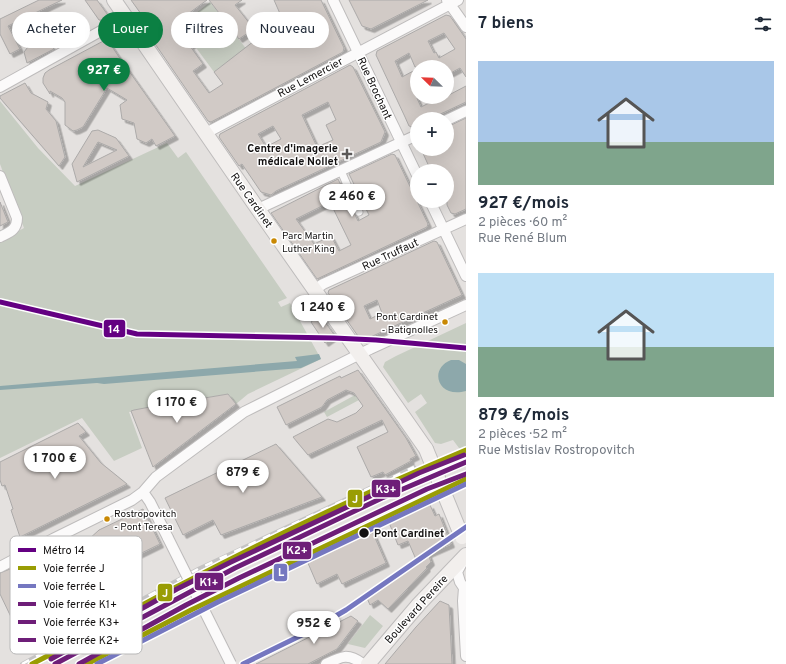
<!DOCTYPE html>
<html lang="fr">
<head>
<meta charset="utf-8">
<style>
  :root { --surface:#fff; --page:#f2f2f3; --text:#1f2937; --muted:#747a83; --accent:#0b8043 }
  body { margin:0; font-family:Overpass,sans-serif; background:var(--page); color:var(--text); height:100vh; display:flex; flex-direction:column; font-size:15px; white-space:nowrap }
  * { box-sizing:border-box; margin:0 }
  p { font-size:13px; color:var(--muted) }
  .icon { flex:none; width:22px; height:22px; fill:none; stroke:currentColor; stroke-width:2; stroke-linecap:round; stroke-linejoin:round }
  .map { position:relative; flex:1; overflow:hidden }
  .panel { display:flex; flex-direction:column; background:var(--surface); width:320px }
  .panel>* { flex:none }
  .guide { position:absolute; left:12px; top:12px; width:380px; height:36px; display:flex; gap:8px }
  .needle { width:26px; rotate:293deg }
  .controls { position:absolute; left:410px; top:60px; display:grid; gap:8px }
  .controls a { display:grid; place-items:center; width:44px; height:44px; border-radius:50%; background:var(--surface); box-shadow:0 4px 16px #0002; font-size:20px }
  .price { position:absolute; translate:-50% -34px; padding:0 9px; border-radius:14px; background:#fff; color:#222; font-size:13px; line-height:26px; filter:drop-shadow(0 1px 2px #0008) }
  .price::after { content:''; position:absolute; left:50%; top:24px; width:12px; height:9px; margin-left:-6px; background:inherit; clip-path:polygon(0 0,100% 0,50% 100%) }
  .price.selected { background:var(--accent); color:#fff }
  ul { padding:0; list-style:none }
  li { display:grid; align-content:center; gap:8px; height:212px; padding:0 12px }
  li span { display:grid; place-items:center; height:124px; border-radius:0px; color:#555 }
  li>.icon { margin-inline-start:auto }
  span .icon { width:72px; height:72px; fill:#fffc; stroke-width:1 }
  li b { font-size:17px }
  h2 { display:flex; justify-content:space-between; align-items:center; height:48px; padding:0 12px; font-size:17px }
  .chip { padding:0 14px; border-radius:18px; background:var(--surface); box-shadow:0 4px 16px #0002; font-size:14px; line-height:36px }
  .chip.selected { background:var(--accent); color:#fff }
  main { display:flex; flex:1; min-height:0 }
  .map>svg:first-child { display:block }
</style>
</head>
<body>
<main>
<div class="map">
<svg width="466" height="664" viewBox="0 0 466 664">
  <defs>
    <filter id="shadow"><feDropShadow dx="3.5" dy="3.5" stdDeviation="0" flood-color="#0004"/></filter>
  </defs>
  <rect width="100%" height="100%" fill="#e4e1df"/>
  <path fill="#c7cdc2" d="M210 2 265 73 214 72 180 26Z
    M272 14 285 35 271 42 258 22Z
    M0 101 38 148 75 186 167 143 178 158 186 152 287 298 278 302 281 307 290 303 321 359 248 394 236 404 228 394 129 412 142 448 114 461 82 418 0 458V241L24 228 0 164Z
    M466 323V451L462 452 453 440 441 444 435 443 415 412 427 403 421 394 408 403 383 367 385 362 396 356Z
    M355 395 359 400 327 417 324 412Z
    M370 615 383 626 365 648 348 644Z"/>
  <path fill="#8da8ab" d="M319 354 321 359 301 368 104 384 97 383 0 390V386L297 361 295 357Z
    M451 360H459L466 364V391C438 399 428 369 451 360Z"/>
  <path fill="#d1cac6" stroke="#acaaa9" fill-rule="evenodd" filter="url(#shadow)" d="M39 0H62L8 26 20 49 10 54 0 34V19Z
    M85 0H97L110 18 103 22 101 20H99Z
    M131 0H207L177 22 193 44 190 46 203 64 193 71 209 93 223 84 214 72 254 41 248 33 239 39 209 0H242L235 5 266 44 286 37 277 18 281 16 274 0H321L344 48 343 52 211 122 208 121 149 35 154 32Z
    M349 0H428L371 29 362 26Z
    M69 14 78 24 83 33 58 47 55 21Z
    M446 15 450 16 466 39V77L460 68 447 75V67H415L409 53 395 61 402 77 417 69V93L415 94 421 107 431 102 433 97H435L437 99 442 97H447V96L466 86V102L430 119H417V125L413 127 409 126 405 117 376 55 377 51ZM444 33 455 49 439 58 436 52 434 53 428 41Z
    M39 30 54 49 27 63 24 52 31 43 28 37 30 34Z
    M107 39 119 57 175 136 156 146 152 139 146 143 137 139 134 123 122 119 120 105 127 100 107 88 83 127 77 130 73 131 65 125V102L62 98 50 91V94L43 83V78L45 73 49 70Z
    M350 65 353 67 385 132 381 142 276 191 271 195 261 192 242 164 239 166 219 137 220 134ZM328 102 336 120 326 125 333 140 317 147 302 115ZM273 126 281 139 266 147 258 134Z
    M25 83 31 93 48 102 46 109 56 121 65 157 59 166 0 98V96Z
    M466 118V209L455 214 451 213 447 205V171H431L421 149H447V127Z
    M98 130 116 138 129 156 77 182 72 164 92 131ZM98 142 117 150 83 167Z
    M392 154 395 155 428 224 427 227 317 279 271 213 338 179 358 221 369 215 349 174ZM330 202 351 245 339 251 331 236 314 244 296 219Z
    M0 202 8 222 0 226Z
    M434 241 437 242 462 295 364 340 360 339 328 293 329 290ZM377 300 382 313 370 319 364 306Z
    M320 315 335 336 325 343 311 322Z
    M358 370 406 438 416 456 410 459 411 461 385 475 383 472 371 477 357 447 388 432 382 420 308 455 293 437 328 419 337 422 356 413 363 406 354 393 346 390 327 400 322 407 286 425 277 407 340 376 341 378Z
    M228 394 236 404 153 467 131 411 134 410 166 404 168 410 188 406 187 401Z
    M78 423 86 432 79 436 101 463 127 484 20 537 11 510 13 509 5 485 2 486 0 480V462Z
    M276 444 322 497 221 535 213 520 183 535 165 498Z
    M406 501 411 512 414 510 415 512 430 505 435 516 439 514 451 544 428 554 431 562 426 567 427 568 388 609 378 600 370 605 367 598 418 564 408 541 398 545 384 510Z
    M143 509 160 544 11 617 0 594V573L15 567 23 583 37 576 32 565 58 551 59 554H61L67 559 99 530Z
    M366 517 386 563 342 584 337 574 317 584 301 547Z
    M440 601 449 605 452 664H385L416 627Z
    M351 616 358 621 337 649 308 664H256Z"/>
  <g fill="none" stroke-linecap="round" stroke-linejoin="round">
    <g stroke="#bebcbc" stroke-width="9">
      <path id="pedestrian" d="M341 171 359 212"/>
    </g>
    <g stroke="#bebcbc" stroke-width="12">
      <path id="minor" d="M333 0 417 175
        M447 0 466 27
        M0 87 126 17
        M447 120 466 111
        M206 133 458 0
        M0 176 17 218C17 230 10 232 0 237
        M430 201 466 276
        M258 209 417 135
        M314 290 323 284 466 219
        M143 492 150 502 168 538
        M462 563 457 572 460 582 464 588 463 601 466 656
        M0 567 53 539 132 500 143 492 156 477 244 412 370 349 466 305
        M326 664C342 656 348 653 363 664"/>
    </g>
    <g stroke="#bebcbc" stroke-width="16">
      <path id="secondary" d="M114 0 253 202 426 449
        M368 664 419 604 466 555"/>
    </g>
    <use href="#pedestrian" stroke="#fbfafa" stroke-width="7"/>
    <use href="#minor" stroke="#fbfafa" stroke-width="10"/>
    <use href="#secondary" stroke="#f2efed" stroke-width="14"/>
    <g stroke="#c4c3c3" stroke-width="4">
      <path id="rail" d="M22 664 198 569 414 467"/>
    </g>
    <use href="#rail" stroke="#fff" stroke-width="2.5" stroke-dasharray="8" stroke-linecap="butt"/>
    <g stroke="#bebcbc" stroke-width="12" stroke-linecap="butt">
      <path id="minor-bridge" d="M168 538 231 664"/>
    </g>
    <g stroke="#bebcbc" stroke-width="16" stroke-linecap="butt">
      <path id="secondary-bridge" d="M426 449 462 537"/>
    </g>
    <use href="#minor-bridge" stroke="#fbfafa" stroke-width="10"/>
    <use href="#secondary-bridge" stroke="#f2efed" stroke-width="14"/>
    <g stroke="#fff" stroke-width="8">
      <path id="rail-1" d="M32 664C83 638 133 609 184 583 276 535 370 490 466 450
        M87 664 191 610 466 479"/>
    </g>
    <g stroke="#fff" stroke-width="8">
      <path id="rail-2" d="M97 664 218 602 466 484
        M243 664 308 632 346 610 466 527"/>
    </g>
    <g stroke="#fff" stroke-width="8">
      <path id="rail-3" d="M55 664 235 568 382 498 466 462"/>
    </g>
    <g stroke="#fff" stroke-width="8">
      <path id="rail-4" d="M51 659 177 589 231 562 419 473 464 455"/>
    </g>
    <g stroke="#fff" stroke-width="8">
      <path id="rail-5" d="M79 664 186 605 239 578 427 489 466 474"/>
    </g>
    <use href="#rail-1" stroke="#999d04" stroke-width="5"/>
    <use href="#rail-2" stroke="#7577c0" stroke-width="5"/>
    <use href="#rail-3" stroke="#6e1e78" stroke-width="5"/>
    <use href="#rail-4" stroke="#6e1e78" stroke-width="5"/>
    <use href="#rail-5" stroke="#6e1e78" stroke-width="5"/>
    <g stroke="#fff" stroke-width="8">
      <path id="metro-1" d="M0 302 137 334 334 338 376 340 466 348"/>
    </g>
    <use href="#metro-1" stroke="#640082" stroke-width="5"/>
  </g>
  <path fill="#5c5a59" stroke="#fff" stroke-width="1.5" d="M345 148h4v4h4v4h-4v4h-4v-4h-4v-4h4z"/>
  <g fill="#c98803" stroke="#fff" stroke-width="1.5">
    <circle cx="274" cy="241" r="3.5"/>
    <circle cx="445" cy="322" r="3.5"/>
    <circle cx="107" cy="519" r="3.5"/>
  </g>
  <circle fill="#131111" stroke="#fff" stroke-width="1.5" cx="364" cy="533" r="5.5"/>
  <g text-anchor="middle" stroke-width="3" stroke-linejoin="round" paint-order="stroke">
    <g font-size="10" fill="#131111" stroke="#fff" text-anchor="start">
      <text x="282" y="239">Parc Martin<tspan x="282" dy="13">Luther King</tspan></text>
      <text x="438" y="320" text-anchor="end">Pont Cardinet<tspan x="438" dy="13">- Batignolles</tspan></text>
      <text x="114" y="517">Rostropovitch<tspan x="114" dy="13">- Pont Teresa</tspan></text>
    </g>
    <g font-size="11" fill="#131111" stroke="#fff">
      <text transform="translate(310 77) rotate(-28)" y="4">Rue Lemercier</text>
      <text transform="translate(375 88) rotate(65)" y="4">Rue Brochant</text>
      <text transform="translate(252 200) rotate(55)" y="4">Rue Cardinet</text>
      <text transform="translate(390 254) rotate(-25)" y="4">Rue Truffaut</text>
      <text transform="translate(416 609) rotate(-48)" y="4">Boulevard Pereire</text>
    </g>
    <g font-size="11" font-weight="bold" fill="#131111" stroke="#fff" text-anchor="end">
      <text x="338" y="152">Centre d'imagerie<tspan x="338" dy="13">médicale Nollet</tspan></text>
    </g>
    <g font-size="11" font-weight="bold" fill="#131111" stroke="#fff" text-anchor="start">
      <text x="374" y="537">Pont Cardinet</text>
    </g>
  </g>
  <rect x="10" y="536" width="132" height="118" rx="6" fill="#fff" stroke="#b8b8b8" stroke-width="1"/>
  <rect x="18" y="548" width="18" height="4" fill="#640082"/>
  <rect x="18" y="566" width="18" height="4" fill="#999d04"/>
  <rect x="18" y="584" width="18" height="4" fill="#7577c0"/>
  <rect x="18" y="602" width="18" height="4" fill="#6e1e78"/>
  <rect x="18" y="620" width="18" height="4" fill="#6e1e78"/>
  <rect x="18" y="638" width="18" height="4" fill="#6e1e78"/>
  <g font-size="11" fill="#131111">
    <text x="43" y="554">Métro 14</text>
    <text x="43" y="572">Voie ferrée J</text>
    <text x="43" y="590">Voie ferrée L</text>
    <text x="43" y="608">Voie ferrée K1+</text>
    <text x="43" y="626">Voie ferrée K3+</text>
    <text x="43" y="644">Voie ferrée K2+</text>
  </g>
  <g stroke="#fff" stroke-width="1.5">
    <rect x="103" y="319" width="23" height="19" rx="4" fill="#640082"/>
    <rect x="371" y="479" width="30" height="19" rx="4" fill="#6e1e78"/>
    <rect x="347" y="489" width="16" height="19" rx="4" fill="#999d04"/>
    <rect x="282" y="541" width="30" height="19" rx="4" fill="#6e1e78"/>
    <rect x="273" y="563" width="15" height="19" rx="4" fill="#7577c0"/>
    <rect x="194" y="572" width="30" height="19" rx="4" fill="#6e1e78"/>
    <rect x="157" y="583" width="16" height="19" rx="4" fill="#999d04"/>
  </g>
  <g font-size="11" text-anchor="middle" font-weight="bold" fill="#fff">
    <text x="114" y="333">14</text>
    <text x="386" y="493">K3+</text>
    <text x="355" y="503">J</text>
    <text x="297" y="554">K2+</text>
    <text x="281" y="576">L</text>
    <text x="209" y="586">K1+</text>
    <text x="165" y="597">J</text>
  </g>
</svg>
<div class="controls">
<a><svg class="needle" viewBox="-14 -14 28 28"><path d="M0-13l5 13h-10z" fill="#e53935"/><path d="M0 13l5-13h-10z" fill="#747a83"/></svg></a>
<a>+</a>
<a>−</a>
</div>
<b class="price selected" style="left:104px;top:92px">927 €</b>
<b class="price" style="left:352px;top:218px">2 460 €</b>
<b class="price" style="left:323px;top:329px">1 240 €</b>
<b class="price" style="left:177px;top:424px">1 170 €</b>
<b class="price" style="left:55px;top:480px">1 700 €</b>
<b class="price" style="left:243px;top:494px">879 €</b>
<b class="price" style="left:314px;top:645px">952 €</b>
<div class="guide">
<a class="chip">Acheter</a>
<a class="chip selected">Louer</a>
<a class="chip">Filtres</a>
<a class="chip">Nouveau</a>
</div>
</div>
<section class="panel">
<h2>7 biens<svg class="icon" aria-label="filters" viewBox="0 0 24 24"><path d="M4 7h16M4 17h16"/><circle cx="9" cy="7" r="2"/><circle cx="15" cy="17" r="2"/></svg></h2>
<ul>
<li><span style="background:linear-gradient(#a9c7e8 65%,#7fa58c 0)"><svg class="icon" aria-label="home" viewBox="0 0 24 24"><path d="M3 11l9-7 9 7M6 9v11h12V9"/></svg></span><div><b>927 €/mois</b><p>2 pièces · 60 m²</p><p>Rue René Blum</p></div></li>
<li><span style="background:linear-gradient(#bfe0f5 60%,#7fa58c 0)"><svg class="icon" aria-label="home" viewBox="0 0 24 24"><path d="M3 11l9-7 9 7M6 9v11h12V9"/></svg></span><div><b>879 €/mois</b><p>2 pièces · 52 m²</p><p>Rue Mstislav Rostropovitch</p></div></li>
</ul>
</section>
</main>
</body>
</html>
